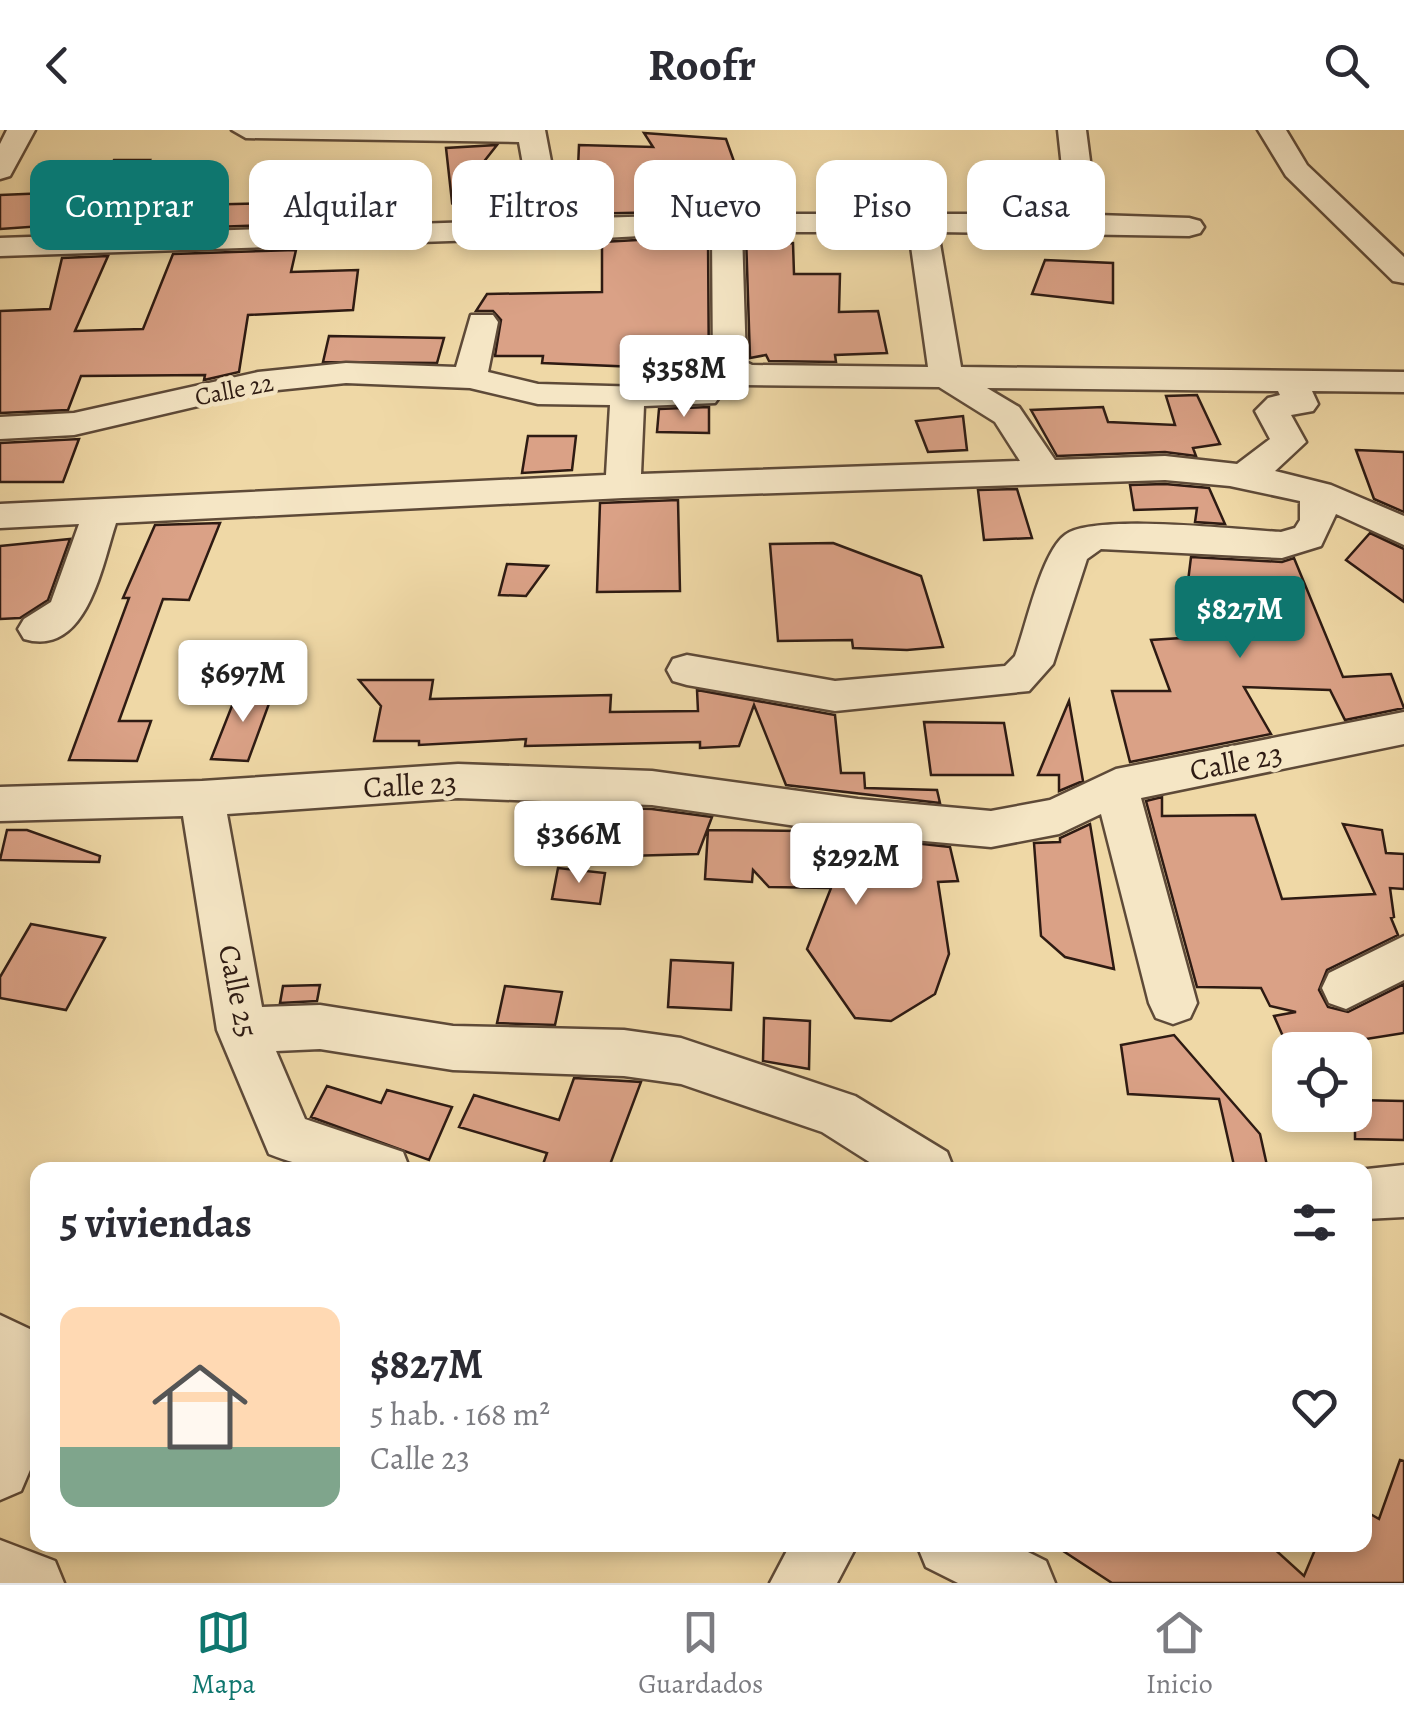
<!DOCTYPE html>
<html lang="es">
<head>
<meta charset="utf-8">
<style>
  :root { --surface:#fff; --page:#f2f2f3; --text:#2b2b33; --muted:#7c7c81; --line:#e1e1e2; --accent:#0f766e }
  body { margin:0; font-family:Alegreya,serif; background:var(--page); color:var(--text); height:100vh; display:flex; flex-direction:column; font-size:38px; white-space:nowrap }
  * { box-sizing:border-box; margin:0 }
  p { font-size:32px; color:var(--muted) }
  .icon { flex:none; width:55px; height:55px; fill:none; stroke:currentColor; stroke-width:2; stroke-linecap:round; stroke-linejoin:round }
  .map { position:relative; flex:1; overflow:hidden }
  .drawer { position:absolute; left:30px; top:1032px; width:1342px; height:390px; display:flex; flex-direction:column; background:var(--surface); border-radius:20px; box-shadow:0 5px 15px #0003 }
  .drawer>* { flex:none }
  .hud { position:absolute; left:30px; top:30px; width:1345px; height:90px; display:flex; gap:20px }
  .fabs { position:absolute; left:1272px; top:902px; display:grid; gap:20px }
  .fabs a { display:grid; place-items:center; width:100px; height:100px; border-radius:20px; background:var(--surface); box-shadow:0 5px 15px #0003; font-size:50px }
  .price { position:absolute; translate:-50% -85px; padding:0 22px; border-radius:10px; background:#fff; color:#222; font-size:32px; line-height:65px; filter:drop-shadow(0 2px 5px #0008) }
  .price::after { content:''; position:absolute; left:50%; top:60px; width:30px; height:22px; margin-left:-15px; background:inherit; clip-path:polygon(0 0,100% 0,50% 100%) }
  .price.selected { background:var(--accent); color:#fff }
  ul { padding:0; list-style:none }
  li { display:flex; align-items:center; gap:30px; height:250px; padding:0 30px }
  li span { display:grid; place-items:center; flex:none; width:280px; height:200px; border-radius:20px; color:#555 }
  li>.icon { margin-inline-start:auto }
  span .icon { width:120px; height:120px; fill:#fffc; stroke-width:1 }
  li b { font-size:42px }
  h2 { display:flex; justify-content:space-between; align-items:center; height:120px; padding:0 30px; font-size:42px }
  .tag { padding:0 35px; border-radius:20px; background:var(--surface); box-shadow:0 5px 15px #0003; font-size:35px; line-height:90px }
  .tag.selected { background:var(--accent); color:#fff }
  header { display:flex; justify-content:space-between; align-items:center; height:130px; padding:0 30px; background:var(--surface); font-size:45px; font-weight:600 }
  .tab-bar { display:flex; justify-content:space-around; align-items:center; height:140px; border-top:2px solid var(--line); background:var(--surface); font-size:28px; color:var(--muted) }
  .tab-bar a { display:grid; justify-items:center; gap:5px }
  .tab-bar .selected { color:var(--accent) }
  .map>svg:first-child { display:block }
</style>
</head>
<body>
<header><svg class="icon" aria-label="back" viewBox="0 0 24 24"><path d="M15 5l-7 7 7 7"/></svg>Roofr<svg class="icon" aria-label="search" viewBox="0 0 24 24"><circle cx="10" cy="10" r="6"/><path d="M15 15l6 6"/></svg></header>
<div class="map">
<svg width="1404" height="1453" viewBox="0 0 1404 1453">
  <rect width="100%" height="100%" fill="#efd8a6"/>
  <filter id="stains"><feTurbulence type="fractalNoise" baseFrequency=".002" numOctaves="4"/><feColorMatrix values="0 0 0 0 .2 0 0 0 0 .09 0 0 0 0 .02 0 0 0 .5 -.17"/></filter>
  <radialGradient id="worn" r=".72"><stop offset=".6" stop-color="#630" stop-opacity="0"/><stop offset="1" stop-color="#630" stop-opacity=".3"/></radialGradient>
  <path fill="#daa186" stroke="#2e1b13" stroke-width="2.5" d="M644 3 726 9 736 37 738 61H770L768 80 576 84 579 15 653 17Z
    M497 15 452 72 446 18Z
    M114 30H150L119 100 68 102 70 94 0 99V65L96 61Z
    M275 73 270 95 183 98 192 75Z
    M708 106 709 255 660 254 661 238 542 233 543 226H495L501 190 493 181H476L487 164 602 162V112Z
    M746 106H765L764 115 793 113 794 144H840L839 182 878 181 887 223 835 225 836 232 769 231 766 225 750 228Z
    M296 120 291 142 358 140 353 180 248 185 239 242 204 250 205 245 81 246 68 280 0 283V181L50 179 62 128 108 126 75 201 143 199 173 124Z
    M1045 130 1113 133V173L1032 164Z
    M329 206 444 208 437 233 323 232Z
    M1197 265 1220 314 1193 318 1196 326 1165 322 1057 326 1031 280 1103 277 1108 292 1175 295 1166 266Z
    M709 277V303L657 302 659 279Z
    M963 286 967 320 928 322 916 291Z
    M528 306H576L572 340 522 343Z
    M79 309 63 352H0V313Z
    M1356 320 1404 322V382L1374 369Z
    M1165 354 1209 358 1225 394 1195 392 1197 378 1134 380 1130 355Z
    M1017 359 1032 408 984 410 978 360Z
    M678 370 680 461 597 462 600 373Z
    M220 393 189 470 163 469 119 591H151L137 631 69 630 129 468H123L155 395Z
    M1370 403 1404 419V472L1346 430Z
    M70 409 48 470 20 488 0 489V416Z
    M833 413 921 446 943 517 907 520 853 518 852 510 778 511 770 414Z
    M1191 427 1282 432 1294 428 1343 547 1391 544 1404 578 1345 590 1330 560 1244 557 1271 604 1130 632 1112 561H1170L1151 510 1181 508Z
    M507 434 548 436 526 466 499 465Z
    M359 550H433L430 569 611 565 610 582 698 581 697 560 835 585 841 643H864L865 658 937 660 940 673 786 655 754 575 739 616 700 618V612L525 616 526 609 419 615V611H374L381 576Z
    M239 558 274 560 248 631 211 629Z
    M1069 571 1083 651 1059 661V645H1038Z
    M924 592 1004 593 1013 645H931Z
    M1162 667V686L1255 685 1282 769 1375 764 1343 694 1382 700 1386 723 1404 724V759L1390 758 1394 787 1391 788 1398 805 1327 840 1319 860 1328 877 1348 882 1404 854V903L1366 909 1369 920H1289L1274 886 1296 882 1270 876 1261 858 1197 857 1146 671Z
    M590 677 652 679 712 687 698 724 590 727Z
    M1090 694 1114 839 1065 827 1041 806 1034 713 1060 712V708Z
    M7 700H27L100 726 99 732 0 730Z
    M708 700 804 701 950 717 958 751 938 752 949 824 935 864 891 891 855 888 807 819 831 758 769 757 753 740 752 752 705 749Z
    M558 738 605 743 600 774 552 769Z
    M31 794 105 808 66 880 0 868V847Z
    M671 830 733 833 731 880 668 877Z
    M320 855 317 871 280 873 283 856Z
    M505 856 562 862 555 895 497 893Z
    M764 888 810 891 809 939 763 931Z
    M1174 905 1260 1004 1268 1040H1235L1219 969 1128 964 1121 915Z
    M574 948 641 952 608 1040H541L547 1023 459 997 474 965 559 990Z
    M327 956 381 973 387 960 452 977 429 1030 311 987Z
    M1355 970 1404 971V1010L1355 1009Z
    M1400 1330 1404 1331V1453H1112L1054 1415H1270L1304 1446 1317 1415H1365V1381L1379 1389Z"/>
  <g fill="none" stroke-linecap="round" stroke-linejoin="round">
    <g stroke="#5e4a38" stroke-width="6">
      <path id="service" d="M935 40 940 41V47L882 52 888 92 876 95 869 45Z"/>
    </g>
    <g stroke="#5e4a38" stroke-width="5">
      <path id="minor" d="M7 0H35L10 46 0 49V14Z
        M232 0H545L562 89 727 84H1067L1058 0H1086L1097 85 1189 88 1200 91 1204 97 1200 103 1189 106 938 102 961 237 1404 242V262L1312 261 1318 274 1313 281 1291 285 1306 312 1275 341 1331 355 1404 386V415L1336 384 1321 416 1282 428 1101 419 1087 429 1053 534 1029 561 835 581 687 555 673 551 667 540 673 529 687 525 835 551 1005 536 1015 526C1026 497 1041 423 1065 405 1093 383 1240 400 1281 402L1295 398 1300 390V371L1230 356 1165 350 623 368 116 393C102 435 87 528 24 509L18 499 24 489 51 472 79 394 0 398V374L606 345 610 275 538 274 470 258 346 253 258 262 74 305 0 309V287L74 283 258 242 346 233 456 237 471 185H493L498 192 488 242 538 254 715 259 720 266 715 273 644 276 641 344 1020 331 995 292 939 257 745 255 733 252 713 236 712 102 550 111 539 108 0 126V108L533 90 519 12 246 8ZM742 102H909L928 237 752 235 746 232ZM987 258 1278 261 1280 265 1268 268 1255 281 1270 309 1237 334 1165 326 1055 330 1019 277Z
        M1258 0H1286L1307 35 1404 127V153L1393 151 1286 46Z
        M1404 582V614L1141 668 1197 873 1190 888 1173 894 1156 888 1149 873 1101 684 1059 704 991 717 858 705 652 675 458 668 227 684 262 877 320 875 453 896 624 900 681 908 855 966 947 1022 954 1040H882L822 1002 681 954 624 946 453 940 320 919 276 921 305 989 403 1022 410 1040C355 1040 321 1045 269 1024L217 900 183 686 0 691V657L202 651 458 634 652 641 858 669 991 681 1050 670 1116 639Z
        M1404 806V850L1346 879 1329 873 1322 858 1329 843Z
        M1404 1035V1087L1365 1089V1040H1358Z
        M0 1185 34 1201 38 1209V1321L21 1361 0 1370Z
        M0 1410 55 1431 64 1453H0Z
        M790 1415H857L837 1453H770Z
        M917 1415H1014L1046 1431 1055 1453H958L926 1437Z"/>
    </g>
    <use href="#service" fill="#f5e6c5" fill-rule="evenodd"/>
    <use href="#minor" fill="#f5e6c5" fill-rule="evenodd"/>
  </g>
  <g text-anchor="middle" stroke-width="9" stroke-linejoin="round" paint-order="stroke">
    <g font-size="25" fill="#2e1b13" stroke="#f5e6c5">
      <text transform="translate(234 259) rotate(-11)" y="9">Calle 22</text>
    </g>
    <g font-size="30" fill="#2e1b13" stroke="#f5e6c5">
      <text transform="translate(1236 632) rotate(-11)" y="10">Calle 23</text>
      <text transform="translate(410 655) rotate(-3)" y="10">Calle 23</text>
      <text transform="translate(238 861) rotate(78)" y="10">Calle 25</text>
    </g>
  </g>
  <rect width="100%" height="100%" filter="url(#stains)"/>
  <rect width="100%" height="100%" fill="url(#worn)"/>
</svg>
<div class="fabs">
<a><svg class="icon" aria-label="locate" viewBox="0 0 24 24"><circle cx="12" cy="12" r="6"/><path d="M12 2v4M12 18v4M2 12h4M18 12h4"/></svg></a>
</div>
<b class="price" style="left:684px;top:290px">$358M</b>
<b class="price selected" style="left:1240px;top:531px">$827M</b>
<b class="price" style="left:243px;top:595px">$697M</b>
<b class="price" style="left:579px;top:756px">$366M</b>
<b class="price" style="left:856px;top:778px">$292M</b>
<div class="hud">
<a class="tag selected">Comprar</a>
<a class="tag">Alquilar</a>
<a class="tag">Filtros</a>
<a class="tag">Nuevo</a>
<a class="tag">Piso</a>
<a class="tag">Casa</a>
</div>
<section class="drawer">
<h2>5 viviendas<svg class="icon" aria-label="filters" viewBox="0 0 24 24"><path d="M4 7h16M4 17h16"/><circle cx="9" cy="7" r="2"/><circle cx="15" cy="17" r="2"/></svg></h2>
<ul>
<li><span style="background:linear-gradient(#ffd9b3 70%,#7fa58c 0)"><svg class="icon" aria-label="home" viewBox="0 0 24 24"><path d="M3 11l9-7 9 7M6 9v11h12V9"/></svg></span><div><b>$827M</b><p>5 hab. · 168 m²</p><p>Calle 23</p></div><svg class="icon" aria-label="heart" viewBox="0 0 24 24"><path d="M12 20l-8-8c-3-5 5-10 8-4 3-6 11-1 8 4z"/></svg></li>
</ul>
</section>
</div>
<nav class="tab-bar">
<a class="selected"><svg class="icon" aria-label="map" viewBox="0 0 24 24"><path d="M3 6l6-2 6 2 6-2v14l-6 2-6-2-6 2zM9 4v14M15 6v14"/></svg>Mapa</a>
<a><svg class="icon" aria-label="saved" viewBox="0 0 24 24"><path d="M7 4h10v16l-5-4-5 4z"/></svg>Guardados</a>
<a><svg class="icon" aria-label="home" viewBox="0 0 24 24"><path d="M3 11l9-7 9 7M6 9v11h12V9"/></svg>Inicio</a>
</nav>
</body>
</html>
